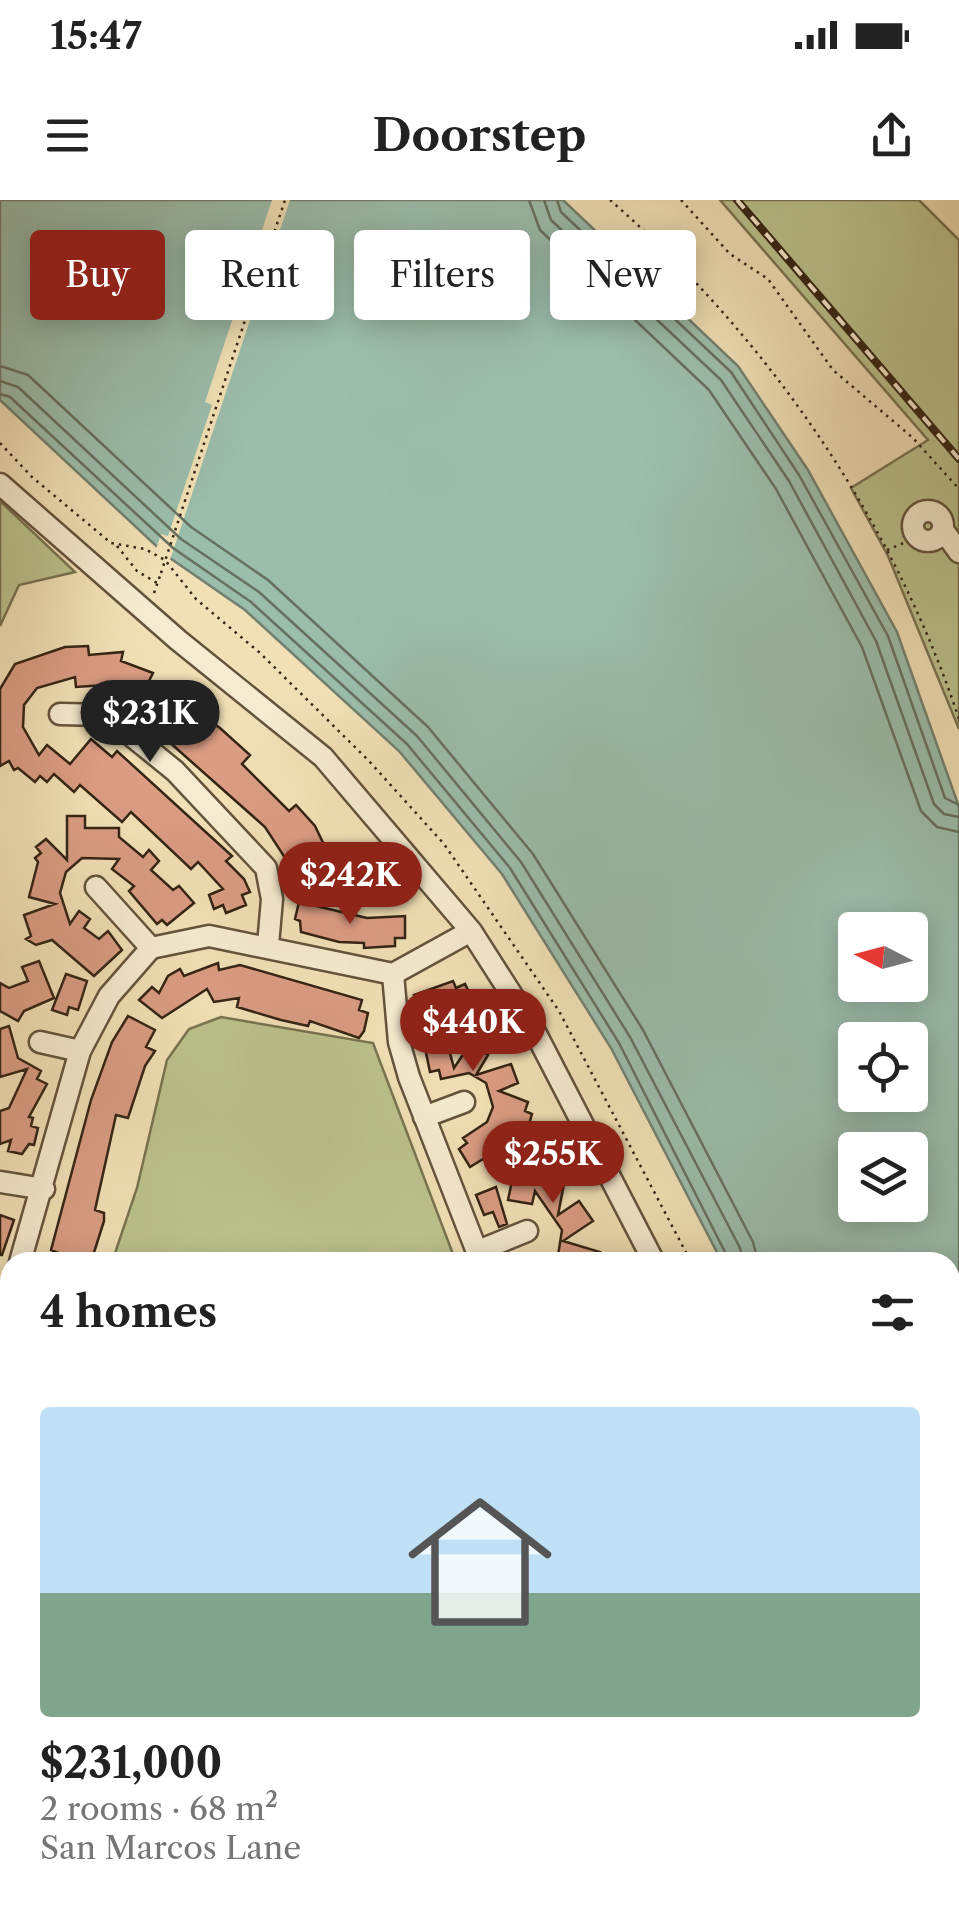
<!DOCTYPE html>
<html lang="en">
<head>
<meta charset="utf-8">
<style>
  :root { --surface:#fff; --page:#f6f6f6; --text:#222; --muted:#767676; --accent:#8f2418 }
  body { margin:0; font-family:"Libre Caslon Text",serif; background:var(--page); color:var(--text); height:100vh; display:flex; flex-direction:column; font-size:38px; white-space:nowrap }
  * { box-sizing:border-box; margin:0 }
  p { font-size:32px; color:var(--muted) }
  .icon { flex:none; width:55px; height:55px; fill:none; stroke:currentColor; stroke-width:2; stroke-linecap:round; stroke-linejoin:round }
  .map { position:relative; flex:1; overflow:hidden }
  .side { position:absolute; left:0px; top:1052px; width:960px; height:672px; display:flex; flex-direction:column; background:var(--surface); border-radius:30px 30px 0 0; box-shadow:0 5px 25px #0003 }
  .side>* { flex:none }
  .banner { position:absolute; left:30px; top:30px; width:900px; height:90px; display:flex; gap:20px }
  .needle { width:65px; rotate:276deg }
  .tools { position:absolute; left:838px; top:712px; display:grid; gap:20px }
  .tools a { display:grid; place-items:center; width:90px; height:90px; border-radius:10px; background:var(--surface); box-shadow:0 5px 25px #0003; font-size:50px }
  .price { position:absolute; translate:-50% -85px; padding:0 22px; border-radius:35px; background:var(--accent); color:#fff; font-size:32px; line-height:65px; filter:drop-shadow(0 2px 5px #0008) }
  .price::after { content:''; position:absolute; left:50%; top:60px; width:30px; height:22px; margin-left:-15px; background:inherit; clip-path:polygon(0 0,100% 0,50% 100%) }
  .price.active { background:#222; color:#fff }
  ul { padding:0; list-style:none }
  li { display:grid; align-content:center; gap:20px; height:530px; padding:0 40px }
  li span { display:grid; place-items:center; height:310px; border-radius:10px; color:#555 }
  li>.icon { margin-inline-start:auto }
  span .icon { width:180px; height:180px; fill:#fffc; stroke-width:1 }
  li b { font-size:42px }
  h2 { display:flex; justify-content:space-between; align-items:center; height:120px; padding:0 40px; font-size:42px }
  .chip { padding:0 35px; border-radius:10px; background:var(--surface); box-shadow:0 5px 25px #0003; font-size:35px; line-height:90px }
  .chip.active { background:var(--accent); color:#fff }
  .status { display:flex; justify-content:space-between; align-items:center; height:70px; padding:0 50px; background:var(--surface); direction:ltr }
  .status svg { height:28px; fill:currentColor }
  header { display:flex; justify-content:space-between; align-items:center; height:130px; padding:0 40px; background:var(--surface); font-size:45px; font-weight:700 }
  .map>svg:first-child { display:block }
</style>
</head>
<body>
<div class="status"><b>15:47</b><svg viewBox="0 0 49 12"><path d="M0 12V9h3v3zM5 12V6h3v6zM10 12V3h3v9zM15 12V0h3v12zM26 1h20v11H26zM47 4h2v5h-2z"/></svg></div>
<header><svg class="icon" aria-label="menu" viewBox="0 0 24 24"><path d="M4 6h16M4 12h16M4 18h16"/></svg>Doorstep<svg class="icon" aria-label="share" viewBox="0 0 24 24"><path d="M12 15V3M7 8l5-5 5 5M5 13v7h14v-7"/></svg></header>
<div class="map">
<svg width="959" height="1723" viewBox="0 0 959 1723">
  <rect width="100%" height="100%" fill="#f1e0b6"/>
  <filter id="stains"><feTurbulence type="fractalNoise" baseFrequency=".002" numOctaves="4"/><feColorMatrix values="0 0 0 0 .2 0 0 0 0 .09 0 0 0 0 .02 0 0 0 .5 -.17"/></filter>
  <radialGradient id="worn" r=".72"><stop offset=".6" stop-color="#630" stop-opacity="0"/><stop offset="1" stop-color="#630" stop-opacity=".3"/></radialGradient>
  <path fill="#bbc28d" stroke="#787350" stroke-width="2.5" d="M720 0H919L959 40V529L888 356 851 288 928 240Z
    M0 301 75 372 19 385 0 426Z
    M221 817 373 843 456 1062H112L137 988 167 860 189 829Z
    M73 1715H551L547 1723H74Z"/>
  <path fill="#9bbdac" stroke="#72806f" stroke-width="2.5" fill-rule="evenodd" d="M0 0H563L738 166 808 270 897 432 959 607V1471L950 1458V1062H722L611 848 502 674 399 551 245 410 167 356 0 200ZM855 730H910V785H855ZM855 840H910V895H855ZM855 950H910V1005H855Z"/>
  <path fill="#f1e0b6" d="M272 0H290L169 363 155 352 161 334 168 336 212 205 205 202Z"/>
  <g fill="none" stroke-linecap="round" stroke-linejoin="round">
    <path stroke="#687060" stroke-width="2.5" d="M529 0 540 30 709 190 776 289 862 447 921 611 937 627 959 632
      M544 0 551 20 721 180 789 281 876 441 934 604 944 614 959 617
      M557 0 561 12 731 172 799 275 888 436 945 598 959 605
      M0 166 28 175 191 327 268 380 428 527 533 654 643 830 753 1042 758 1062
      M0 181 18 187 181 339 259 392 417 536 521 662 630 837 740 1048 743 1062
      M0 194 10 197 173 348 251 402 407 544 510 668 619 843 730 1062"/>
  </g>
  <path fill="#da9c83" stroke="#342414" stroke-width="2.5" d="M88 446 89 455 123 452 121 461 153 473 149 481 175 494 170 500 203 531 211 522 220 528 250 555 242 564 289 611 296 605 315 626 327 651 298 667 295 660 289 664 265 627 141 517 145 512 103 496 105 485 76 487 75 477 37 488 24 505 23 527 39 555 47 545 70 564 91 539 112 557 117 551 232 656 226 661 244 679 250 692 242 695 246 705 226 713 223 705 214 709 209 695 223 689 198 662 191 669 131 612 122 622 80 585 74 592 54 574 47 582 40 576 35 582 18 568 14 570 9 561 0 566V489L15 464 65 447Z
    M67 616H85V628H119V637L143 657 149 650 159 661 151 670 173 690 179 686 194 703 167 725 162 720 157 724 129 691 134 686 112 669 119 659 82 658 66 672 60 693 70 724 79 711 90 719 84 728 99 739 108 731 122 750 94 776 52 740 36 745 26 739 31 736 24 715 55 704 29 697 38 662 35 658 41 653 36 647 46 639 67 660Z
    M308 666 349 668V672L357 673 356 692 307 690Z
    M299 702 367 718 405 716V738H395V746L364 748V743L339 742 301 732 300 721 295 719Z
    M39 761 54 798 24 811 18 821 0 811V783L9 788 28 781 22 767Z
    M218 763 219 770 240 765 362 800 359 810 368 813 364 831 359 838 310 821 308 826 281 820 237 807 239 798 214 802 207 789 162 818 139 800 152 787 159 793 168 776 180 769 184 776Z
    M66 774 87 781 78 810 69 807 67 815 52 810Z
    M453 781 456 788 465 784 474 803 441 820 454 868 482 826 493 833 484 852 488 855 476 875 511 864 518 883 499 891 528 902 525 911 532 914 520 955 501 948 470 967 459 949 467 943 463 938 487 922 493 907 486 883 469 873 441 879 439 870 430 872 414 795Z
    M128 816 155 830 146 847 155 851 145 866 128 918 116 915 95 1010 104 1013V1021L91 1062H57L61 1054 51 1050 91 900 112 842Z
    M9 826 18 858 41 871 37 879 47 884 29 917 33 918 31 926 38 928 34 945 29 944 22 954 8 951 11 940 0 944V911L9 908 27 869 0 877V829Z
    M516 962 567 968 558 1015 579 1001 593 1021 563 1041 600 1052 598 1062H557L562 1030 535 991 532 1004 508 1000Z
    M496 987 507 1024 499 1027 493 1012 484 1015 476 995Z
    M0 1015 14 1020 2 1055H0Z"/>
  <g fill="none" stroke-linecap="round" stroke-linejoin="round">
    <g stroke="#63533c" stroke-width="25">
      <path id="minor" d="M0 284 178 440 323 557 471 731 533 828 654 1062
        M913 326a15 15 0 1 1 30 0a15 15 0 1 1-30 0Z
        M943 330 959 352
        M60 514 106 515 175 571 266 668 272 699 268 745
        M96 687 151 748
        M393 774 399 842 409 877 481 1062
        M40 842 80 851
        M424 917 464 902
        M1 982 44 989
        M478 1051 527 1031
        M20 1062 80 851 109 796 151 748 209 736 393 774 471 731
        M0 1125 10 1094
        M950 1647 959 1656
        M664 1723 667 1715"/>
    </g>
    <g stroke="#342414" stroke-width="30">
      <path id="major" d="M950 1624 959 1615
        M845 1723 852 1715
        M869 1723 875 1715"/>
    </g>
    <path stroke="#342414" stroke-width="2.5" stroke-dasharray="2.5 5" stroke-linecap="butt" d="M610 0C768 138 893 320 959 519
      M681 0 730 54 768 79 833 170 913 238 959 289
      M0 243 32 277 111 343 145 349 165 360 196 399 260 453 369 561 444 644 559 811 691 1062
      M117 346 137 371 157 383
      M887 350 918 337
      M154 393 161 373
      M950 1519 959 1528"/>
    <use href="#minor" stroke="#f6ebd0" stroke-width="20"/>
    <use href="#major" stroke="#f1e0b6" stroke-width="25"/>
    <g stroke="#342414" stroke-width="8">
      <path id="rail" d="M737 0 959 259"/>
    </g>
    <use href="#rail" stroke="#f6ebd0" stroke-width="4" stroke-dasharray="11" stroke-linecap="butt"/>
    <path stroke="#342414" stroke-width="2.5" stroke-dasharray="2.5 5" stroke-linecap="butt" d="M161 373 285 0"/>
  </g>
  <rect width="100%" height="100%" filter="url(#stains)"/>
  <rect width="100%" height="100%" fill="url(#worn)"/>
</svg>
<div class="tools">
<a><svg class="needle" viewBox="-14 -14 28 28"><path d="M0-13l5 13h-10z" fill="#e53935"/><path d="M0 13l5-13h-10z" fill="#767676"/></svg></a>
<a><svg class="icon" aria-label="locate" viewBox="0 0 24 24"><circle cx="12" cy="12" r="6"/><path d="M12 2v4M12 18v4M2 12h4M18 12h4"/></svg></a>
<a><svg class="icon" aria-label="layers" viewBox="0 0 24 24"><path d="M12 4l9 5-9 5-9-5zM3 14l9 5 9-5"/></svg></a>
</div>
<b class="price active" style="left:150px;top:565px">$231K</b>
<b class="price" style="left:350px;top:727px">$242K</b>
<b class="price" style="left:473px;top:874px">$440K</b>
<b class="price" style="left:553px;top:1006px">$255K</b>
<div class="banner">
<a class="chip active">Buy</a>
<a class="chip">Rent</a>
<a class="chip">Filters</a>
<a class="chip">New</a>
</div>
<section class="side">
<h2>4 homes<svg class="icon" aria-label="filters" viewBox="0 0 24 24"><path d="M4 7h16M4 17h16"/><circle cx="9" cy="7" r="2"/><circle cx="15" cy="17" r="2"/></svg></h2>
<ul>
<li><span style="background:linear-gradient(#bfe0f5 60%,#7fa58c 0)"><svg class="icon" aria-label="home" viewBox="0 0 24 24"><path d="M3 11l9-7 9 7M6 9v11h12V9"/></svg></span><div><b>$231,000</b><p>2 rooms · 68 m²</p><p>San Marcos Lane</p></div></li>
</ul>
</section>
</div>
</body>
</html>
